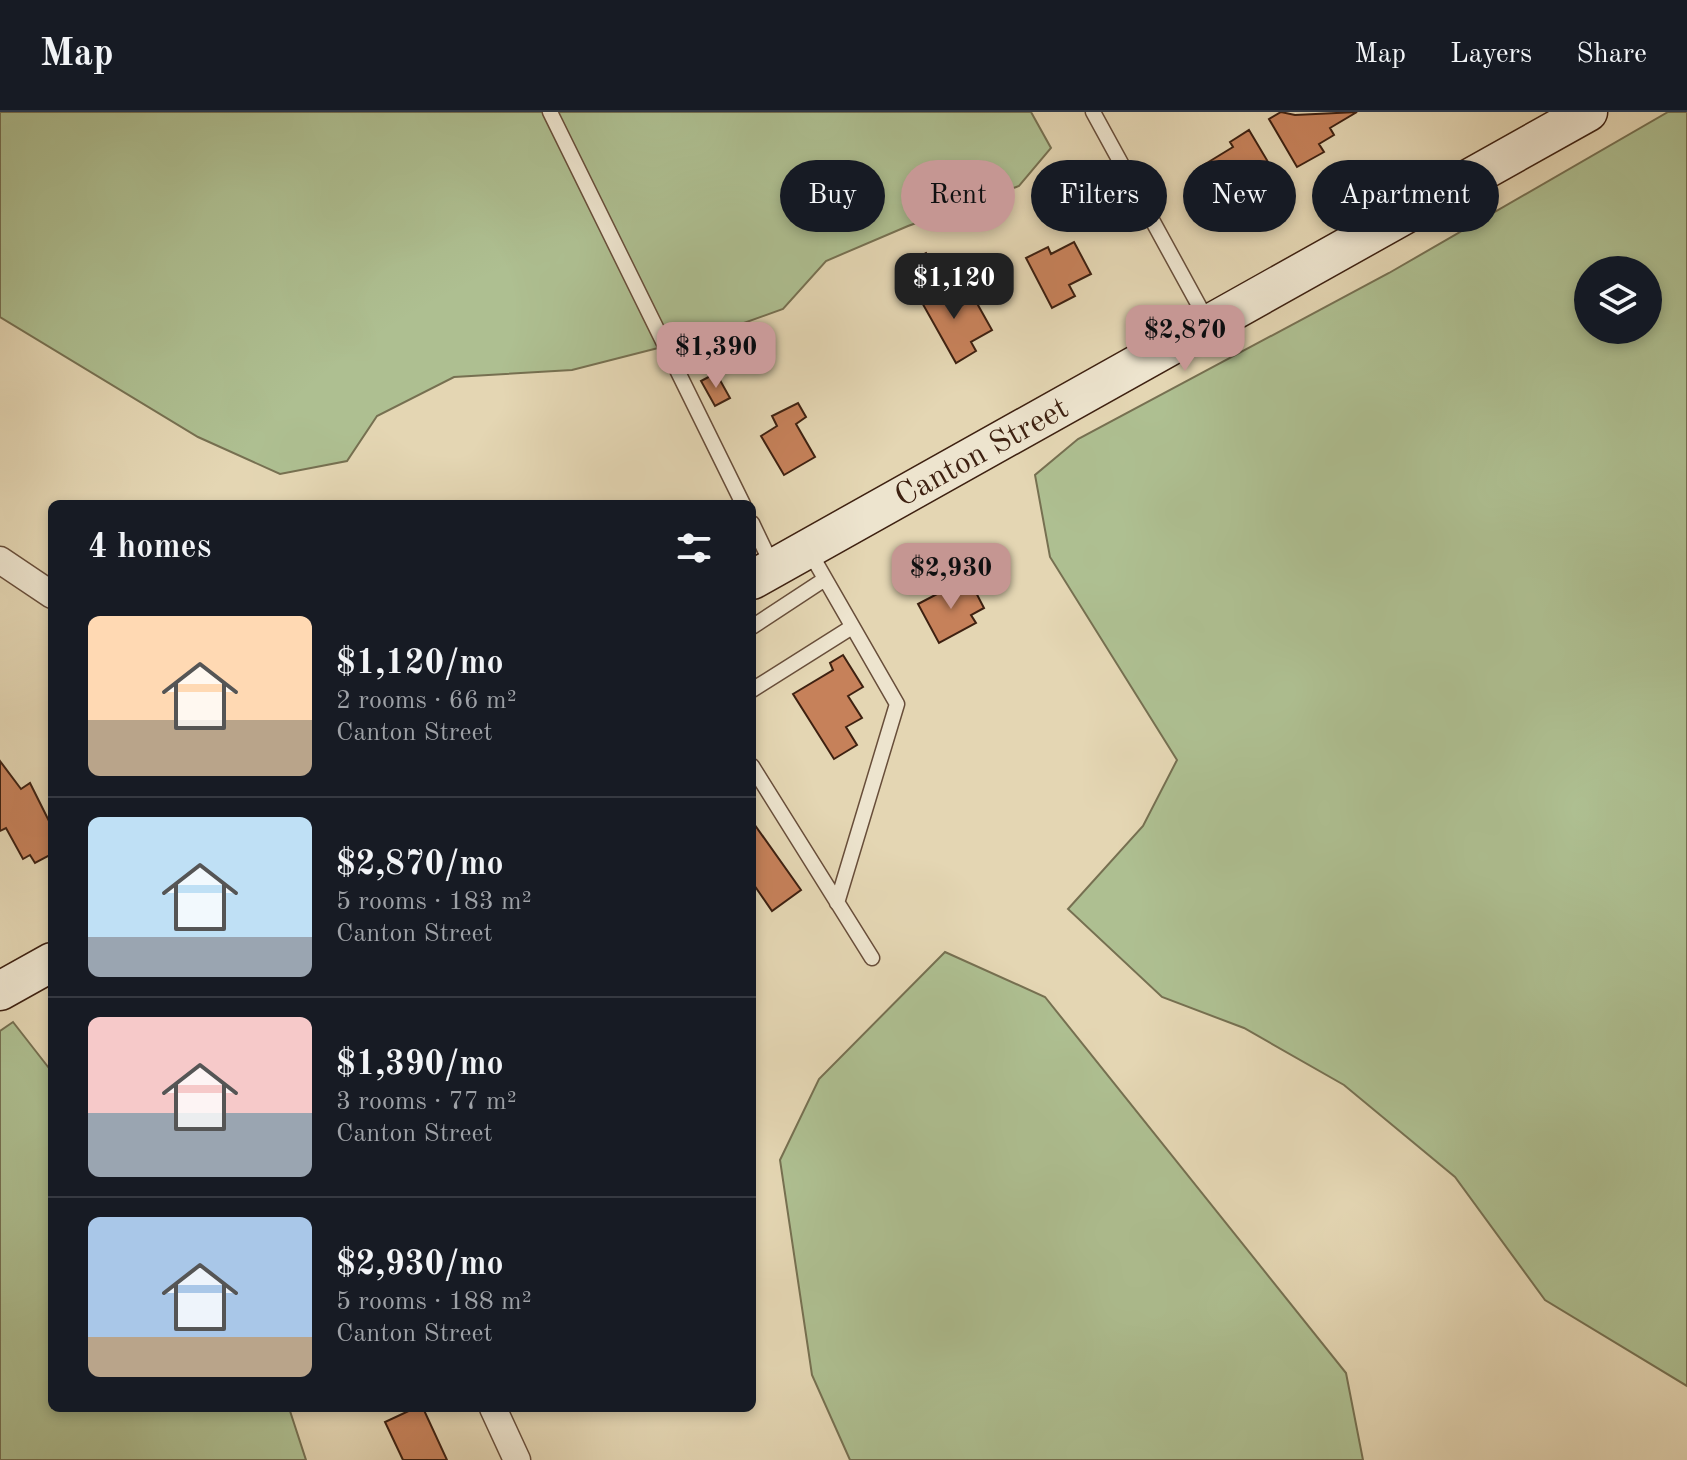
<!DOCTYPE html>
<html lang="en">
<head>
<meta charset="utf-8">
<style>
  :root { --surface:#171b24; --page:#242831; --text:#f1f3f6; --muted:#9ea1a6; --line:#363941; --accent:#c59692 }
  body { margin:0; font-family:"Old Standard TT",serif; background:var(--page); color:var(--text); height:100vh; display:flex; flex-direction:column; font-size:30px; white-space:nowrap }
  * { box-sizing:border-box; margin:0 }
  p { font-size:26px; color:var(--muted) }
  .icon { flex:none; width:44px; height:44px; fill:none; stroke:currentColor; stroke-width:2; stroke-linecap:round; stroke-linejoin:round }
  .map { position:relative; flex:1; overflow:hidden }
  .sheet { position:absolute; left:48px; top:388px; width:708px; height:912px; display:flex; flex-direction:column; background:var(--surface); border-radius:12px; box-shadow:0 4px 12px #0003 }
  .sheet>* { flex:none }
  .top-card { position:absolute; left:780px; top:48px; width:760px; height:72px; display:flex; gap:16px }
  .buttons { position:absolute; left:1574px; top:144px; display:grid; gap:16px }
  .buttons a { display:grid; place-items:center; width:88px; height:88px; border-radius:50%; background:var(--surface); box-shadow:0 4px 12px #0003; font-size:40px }
  .price { position:absolute; translate:-50% -68px; padding:0 18px; border-radius:16px; background:var(--accent); color:#111; font-size:26px; line-height:52px; filter:drop-shadow(0 2px 4px #0008) }
  .price::after { content:''; position:absolute; left:50%; top:48px; width:24px; height:18px; margin-left:-12px; background:inherit; clip-path:polygon(0 0,100% 0,50% 100%) }
  .price.selected { background:#222; color:#fff }
  ul { padding:0; list-style:none }
  li { display:flex; align-items:center; gap:24px; height:200px; padding:0 40px }
  li+li { border-top:2px solid var(--line) }
  li span { display:grid; place-items:center; flex:none; width:224px; height:160px; border-radius:12px; color:#555 }
  li>.icon { margin-inline-start:auto }
  span .icon { width:96px; height:96px; fill:#fffc; stroke-width:1 }
  li b { font-size:34px }
  h2 { display:flex; justify-content:space-between; align-items:center; height:96px; padding:0 40px; font-size:34px }
  .tag { padding:0 28px; border-radius:36px; background:var(--surface); box-shadow:0 4px 12px #0003; font-size:28px; line-height:72px }
  .tag.selected { background:var(--accent); color:#111 }
  header { display:flex; align-items:center; gap:48px; box-sizing:border-box; height:112px; padding:0 40px; background:var(--surface); border-bottom:2px solid var(--line) }
  header strong { font-size:38px }
  nav { display:flex; gap:44px; margin-inline-start:auto; font-size:28px }
  .map>svg:first-child { display:block }
</style>
</head>
<body>
<header>
<strong>Map</strong>
<nav><a>Map</a><a>Layers</a><a>Share</a></nav>
</header>
<div class="map">
<svg width="1687" height="1348" viewBox="0 0 1687 1348">
  <rect width="100%" height="100%" fill="#e4d6b3"/>
  <filter id="stains"><feTurbulence type="fractalNoise" baseFrequency=".0025" numOctaves="4"/><feColorMatrix values="0 0 0 0 .2 0 0 0 0 .09 0 0 0 0 .02 0 0 0 .5 -.17"/></filter>
  <radialGradient id="worn" r=".72"><stop offset=".6" stop-color="#630" stop-opacity="0"/><stop offset="1" stop-color="#630" stop-opacity=".3"/></radialGradient>
  <path fill="#aebf91" stroke="#767051" stroke-width="2" fill-rule="evenodd" d="M0 0H1031L1051 36 1019 74 908 114 826 149 783 197 713 222 572 258 454 265 377 304 347 349 280 362 198 325 0 205Z
    M1668 0H1687V1274L1545 1188 1455 1065 1344 973 1244 916 1162 885 1068 797 1143 714 1177 648 1050 445 1035 363 1078 327 1389 161ZM1588 158H1648V218H1588Z
    M945 840 1045 885 1346 1261 1363 1348H850L812 1263 780 1048 819 967Z
    M13 910 52 960V1296H289L306 1348H0V919Z"/>
  <path fill="#c6815a" stroke="#3e2111" stroke-width="2" d="M1281 0 1295 3 1357 0 1330 16 1334 23 1319 32 1324 40 1297 55 1269 7Z
    M1249 18 1277 65 1256 78 1253 71 1227 86 1217 69 1207 75 1197 57 1233 35 1230 30Z
    M1074 130 1091 162 1069 173 1075 184 1052 196 1026 146 1048 135 1051 142Z
    M926 141 937 162 909 177 898 156Z
    M937 168 954 198 974 186 992 218 971 230 976 239 956 251 916 180Z
    M716 261 730 286 715 294 701 269Z
    M798 291 806 305 796 312 815 345 784 363 761 324 777 314 772 304Z
    M970 469 984 496 971 503 976 511 939 531 918 492 956 472 958 476Z
    M843 543 863 575 848 584 862 606 846 615 857 633 834 647 793 582 833 558 830 551Z
    M0 649 21 677 30 671 52 715V742L35 751 30 743 23 747 6 716 0 719Z
    M752 709 801 778 772 799 752 770Z
    M415 1296H423L447 1348H403L385 1310Z"/>
  <g fill="none" stroke-linecap="round" stroke-linejoin="round">
    <g stroke="#684e3a" stroke-width="17">
      <path id="lane" d="M550 0 743 392
        M1093 0 1209 212
        M752 411 773 455
        M808 437 897 592 837 791
        M752 515 825 467
        M752 578 852 515
        M752 654 872 846"/>
    </g>
    <g stroke="#684e3a" stroke-width="29">
      <path id="street" d="M0 448 52 483
        M493 1296 517 1348"/>
    </g>
    <g stroke="#3e2111" stroke-width="41">
      <path id="secondary" d="M752 468 1588 0
        M0 879 52 850"/>
    </g>
    <use href="#lane" stroke="#ede4ce" stroke-width="14"/>
    <use href="#street" stroke="#ede4ce" stroke-width="26"/>
    <use href="#secondary" stroke="#ede4ce" stroke-width="38"/>
  </g>
  <g text-anchor="middle" stroke-width="7" stroke-linejoin="round" paint-order="stroke">
    <g font-size="32" fill="#3e2111" stroke="#ede4ce">
      <text transform="translate(981 339) rotate(-29)" y="11">Canton Street</text>
    </g>
  </g>
  <rect width="100%" height="100%" filter="url(#stains)"/>
  <rect width="100%" height="100%" fill="url(#worn)"/>
</svg>
<div class="buttons">
<a><svg class="icon" aria-label="layers" viewBox="0 0 24 24"><path d="M12 4l9 5-9 5-9-5zM3 14l9 5 9-5"/></svg></a>
</div>
<b class="price selected" style="left:954px;top:209px">$1,120</b>
<b class="price" style="left:1185px;top:261px">$2,870</b>
<b class="price" style="left:716px;top:278px">$1,390</b>
<b class="price" style="left:951px;top:499px">$2,930</b>
<div class="top-card">
<a class="tag">Buy</a>
<a class="tag selected">Rent</a>
<a class="tag">Filters</a>
<a class="tag">New</a>
<a class="tag">Apartment</a>
</div>
<section class="sheet">
<h2>4 homes<svg class="icon" aria-label="filters" viewBox="0 0 24 24"><path d="M4 7h16M4 17h16"/><circle cx="9" cy="7" r="2"/><circle cx="15" cy="17" r="2"/></svg></h2>
<ul>
<li><span style="background:linear-gradient(#ffd9b3 65%,#b9a48a 0)"><svg class="icon" aria-label="home" viewBox="0 0 24 24"><path d="M3 11l9-7 9 7M6 9v11h12V9"/></svg></span><div><b>$1,120/mo</b><p>2 rooms · 66 m²</p><p>Canton Street</p></div></li>
<li><span style="background:linear-gradient(#bfe0f5 75%,#9aa5b1 0)"><svg class="icon" aria-label="home" viewBox="0 0 24 24"><path d="M3 11l9-7 9 7M6 9v11h12V9"/></svg></span><div><b>$2,870/mo</b><p>5 rooms · 183 m²</p><p>Canton Street</p></div></li>
<li><span style="background:linear-gradient(#f6c9c9 60%,#9aa5b1 0)"><svg class="icon" aria-label="home" viewBox="0 0 24 24"><path d="M3 11l9-7 9 7M6 9v11h12V9"/></svg></span><div><b>$1,390/mo</b><p>3 rooms · 77 m²</p><p>Canton Street</p></div></li>
<li><span style="background:linear-gradient(#a9c7e8 75%,#b9a48a 0)"><svg class="icon" aria-label="home" viewBox="0 0 24 24"><path d="M3 11l9-7 9 7M6 9v11h12V9"/></svg></span><div><b>$2,930/mo</b><p>5 rooms · 188 m²</p><p>Canton Street</p></div></li>
</ul>
</section>
</div>
</body>
</html>
